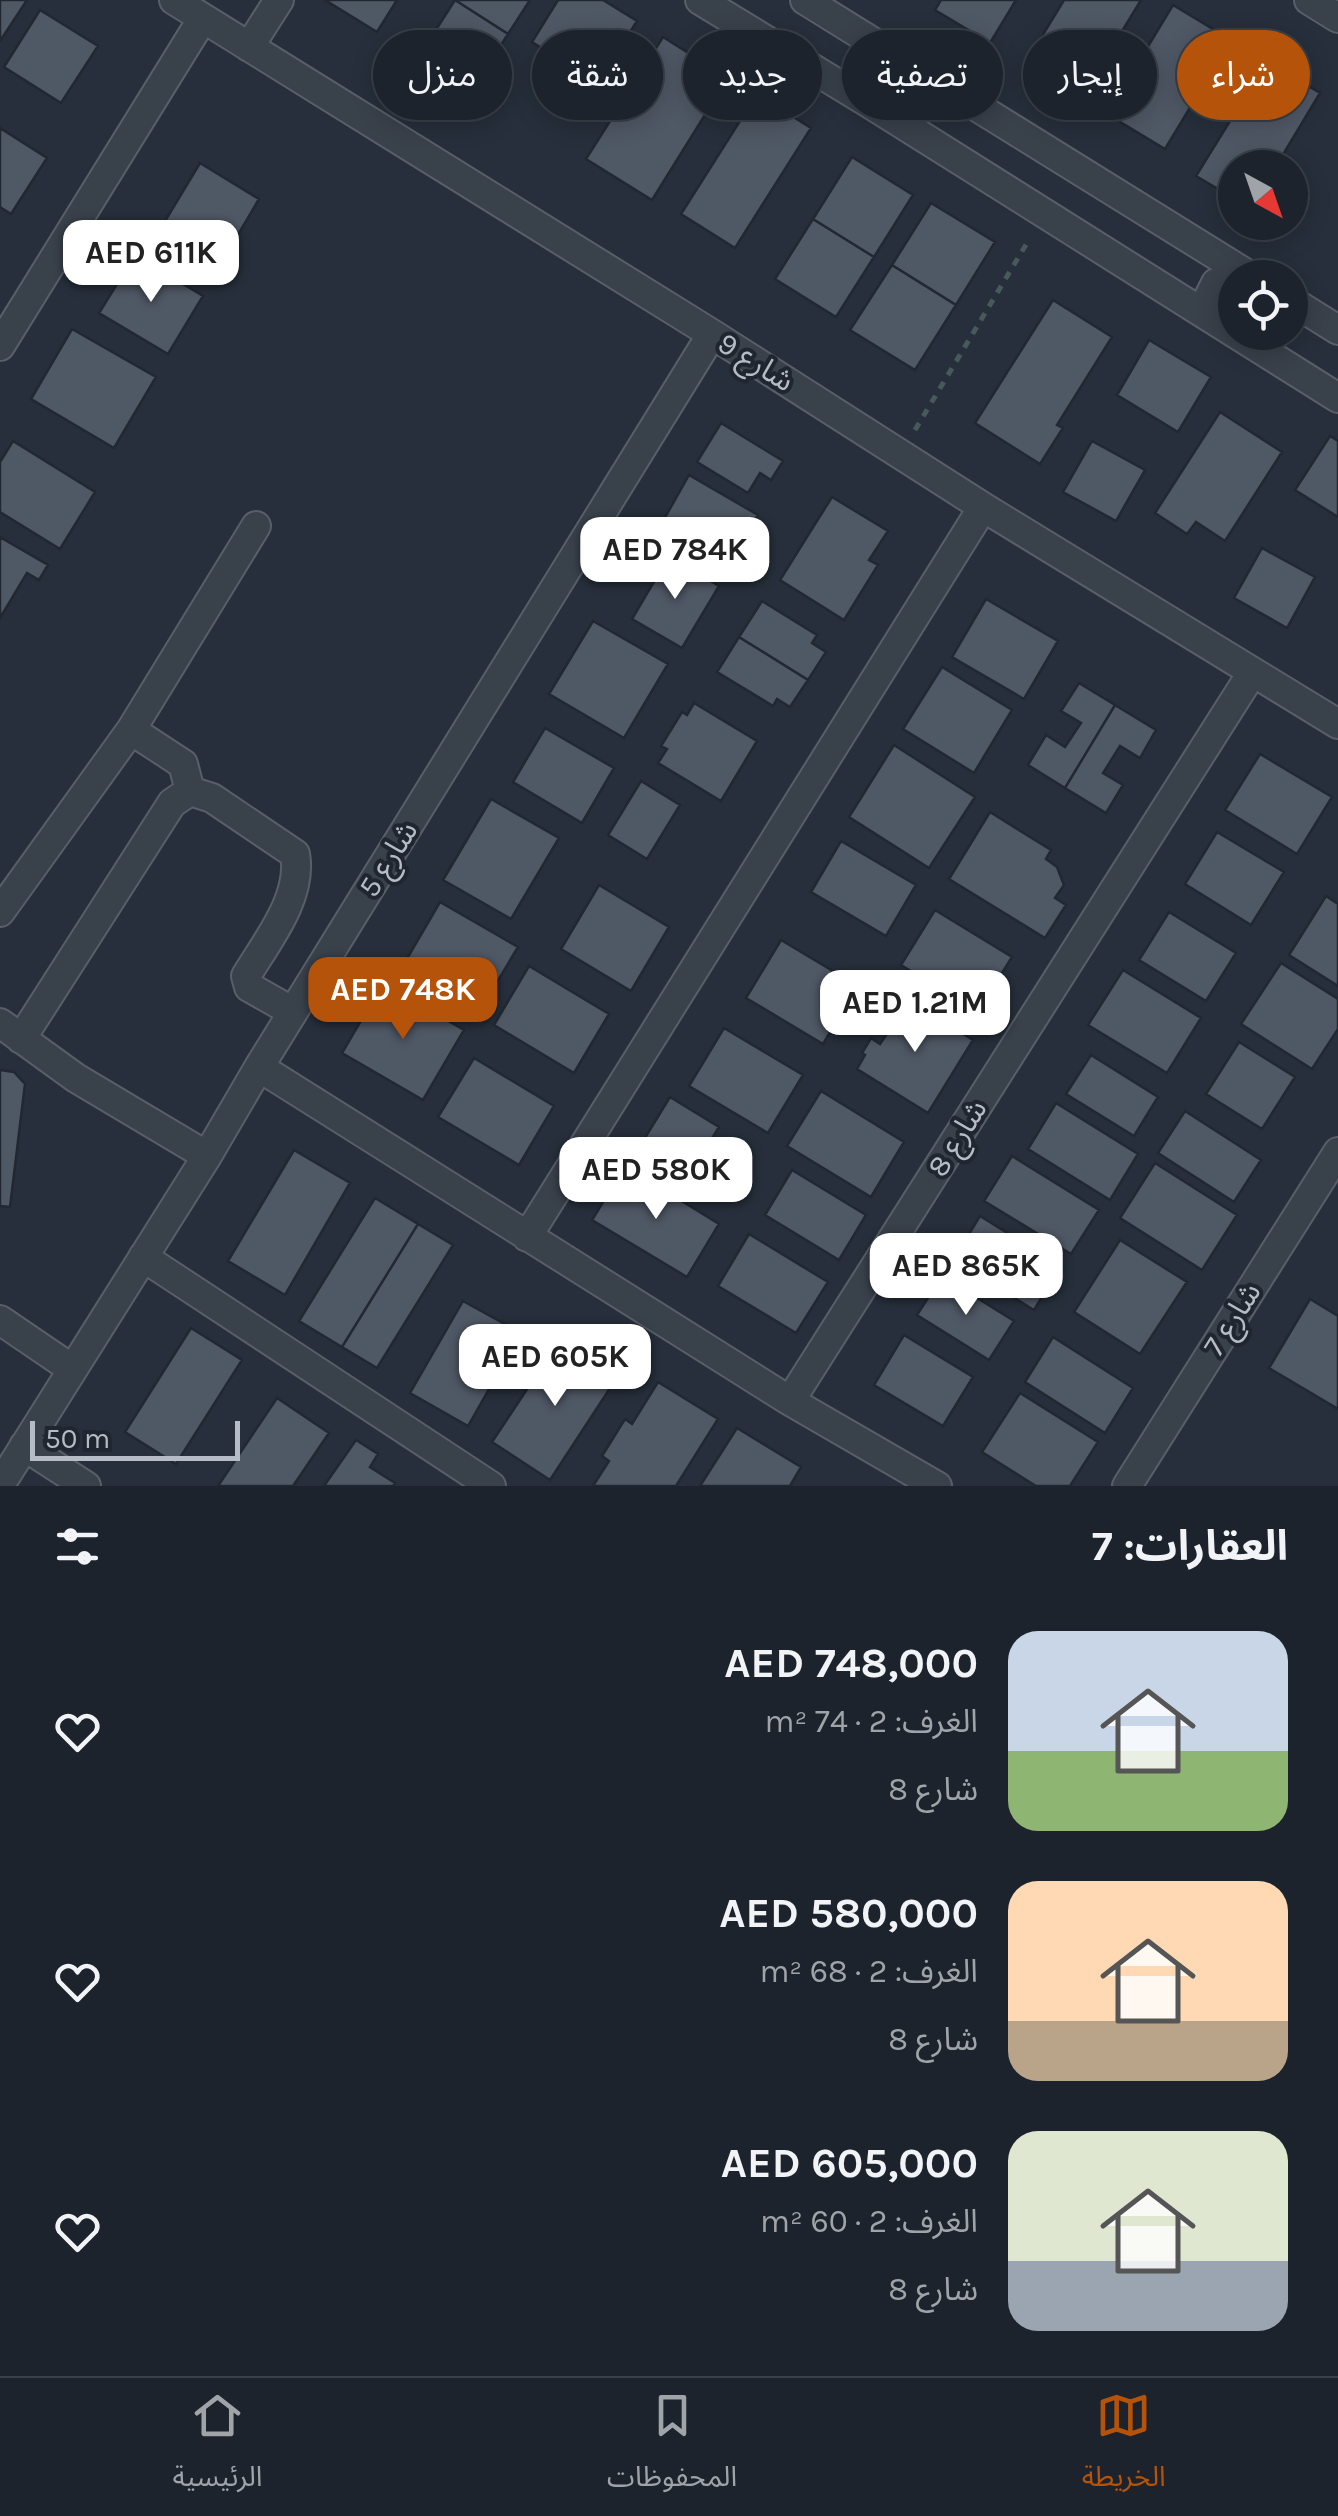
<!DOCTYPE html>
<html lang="ar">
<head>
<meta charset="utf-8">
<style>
  :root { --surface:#1c232c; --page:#252b34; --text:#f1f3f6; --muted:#a0a4a9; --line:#3a4048; --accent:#b45309 }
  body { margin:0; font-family:Karla,"Noto Sans Arabic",sans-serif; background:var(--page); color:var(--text); direction:rtl; height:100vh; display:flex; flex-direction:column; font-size:38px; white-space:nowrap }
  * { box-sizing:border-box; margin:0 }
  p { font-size:32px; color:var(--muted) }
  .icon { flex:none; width:55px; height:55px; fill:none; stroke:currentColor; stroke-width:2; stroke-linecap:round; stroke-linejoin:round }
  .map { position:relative; height:1486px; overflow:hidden; direction:ltr }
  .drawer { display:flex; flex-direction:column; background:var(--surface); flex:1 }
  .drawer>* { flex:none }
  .guide { position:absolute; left:30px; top:30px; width:1280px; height:90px; direction:rtl; display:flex; gap:20px }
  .needle { width:65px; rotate:140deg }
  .tools { position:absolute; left:1218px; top:150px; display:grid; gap:20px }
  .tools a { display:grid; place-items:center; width:90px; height:90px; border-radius:50%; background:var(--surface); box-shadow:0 5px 25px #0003,0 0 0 2px var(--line); font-size:50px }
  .scale { position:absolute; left:30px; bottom:25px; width:210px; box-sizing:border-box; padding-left:10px; border:5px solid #b5bcc6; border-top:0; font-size:28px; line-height:35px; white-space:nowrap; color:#b5bcc6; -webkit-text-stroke:8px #1f2630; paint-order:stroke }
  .price { position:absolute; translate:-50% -85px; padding:0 22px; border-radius:20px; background:#fff; color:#222; font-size:32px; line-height:65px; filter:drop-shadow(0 2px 5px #0008) }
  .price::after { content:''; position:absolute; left:50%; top:60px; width:30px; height:22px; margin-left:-15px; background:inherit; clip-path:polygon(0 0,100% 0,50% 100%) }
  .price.current { background:var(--accent); color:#fff }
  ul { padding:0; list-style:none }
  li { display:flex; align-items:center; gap:30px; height:250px; padding:0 50px }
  li span { display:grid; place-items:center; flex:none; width:280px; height:200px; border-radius:30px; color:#555 }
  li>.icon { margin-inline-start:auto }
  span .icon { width:120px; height:120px; fill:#fffc; stroke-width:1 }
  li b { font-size:42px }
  h2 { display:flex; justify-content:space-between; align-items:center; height:120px; padding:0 50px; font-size:42px }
  .tag { padding:0 35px; border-radius:45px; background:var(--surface); box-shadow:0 5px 25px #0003,0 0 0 2px var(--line); font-size:35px; line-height:90px }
  .tag.current { background:var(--accent); color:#fff }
  .dock { display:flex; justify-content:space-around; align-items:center; height:140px; border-top:2px solid var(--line); background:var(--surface); font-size:28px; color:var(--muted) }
  .dock a { display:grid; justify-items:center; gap:5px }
  .dock .current { color:var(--accent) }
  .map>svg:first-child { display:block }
</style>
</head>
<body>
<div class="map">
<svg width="1338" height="1486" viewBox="0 0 1338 1486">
  <rect width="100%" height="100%" fill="#262f3b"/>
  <path fill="#4f5865" stroke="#212832" stroke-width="2.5" d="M0 0H27L0 41Z
    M325 0H397L377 32Z
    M455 0 508 34 477 83 423 50Z
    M455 0H530L508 34Z
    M558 0H603L637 21 598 83 532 42Z
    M941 0H1016L990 43 935 10Z
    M1064 0H1141L1082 97 1025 64Z
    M1173 5 1231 40 1165 149 1107 114Z
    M40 10 98 46 61 103 4 67Z
    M663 37 728 78 652 200 586 159Z
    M1267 61 1320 93 1275 168H1235V199L1196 176Z
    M757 94 811 128 735 248 681 214Z
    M0 128 47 158 11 214 0 207Z
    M852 157 913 195 874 257 813 219Z
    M200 163 259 199 216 272 156 236Z
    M931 203 995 242 956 305 892 265Z
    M813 219 874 257 836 317 775 279Z
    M135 255 203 296 168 354 99 313Z
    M892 265 956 305 915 370 850 330Z
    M1053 300 1112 337 1057 425 1063 428 1040 464 975 423Z
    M72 329 156 377 114 448 31 399Z
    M1149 340 1211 377 1178 432 1117 395Z
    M1220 412 1282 452 1225 541 1196 522 1187 534 1155 513Z
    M721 423 783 461 771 480 760 473 748 493 697 462Z
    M1330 436 1338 441V517L1295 490Z
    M13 441 95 492 60 549 0 512V462Z
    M1092 441 1145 470 1116 521 1063 492Z
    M689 475 758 515 731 560 663 521Z
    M832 497 888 531 869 560 878 565 844 620 780 580Z
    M0 537 48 565 39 580 27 573 0 618Z
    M1262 548 1315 577 1287 628 1234 598Z
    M669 556 719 586 682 648 632 619Z
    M986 599 1058 641 1024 699 952 657Z
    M762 601 817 635 812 643 826 652 808 680 739 637Z
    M593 621 668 664 624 738 549 694Z
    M739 637 808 680 790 707 777 699 773 706 717 672Z
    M942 667 1012 710 974 773 903 729Z
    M1079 683 1115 705 1065 788 1028 765 1046 735 1065 747 1081 723 1061 711Z
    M694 703 757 741 721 801 658 763 667 749 661 746 682 712 687 715Z
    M1115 705 1156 730 1140 758 1120 746 1103 773 1123 785 1106 813 1065 788Z
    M545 728 614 768 582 823 513 782Z
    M894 745 975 797 929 868 849 817Z
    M1260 754 1332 797 1297 854 1225 810Z
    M641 781 680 805 647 859 608 835Z
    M491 799 559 838 511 919 443 880Z
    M990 812 1051 850 1046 859 1057 867 1064 885 1055 898 1066 905 1045 938 949 879Z
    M1217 832 1284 872 1251 925 1185 884Z
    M841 841 916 885 886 936 811 892Z
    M599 885 669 927 631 991 561 949Z
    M1326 896 1338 904V986L1289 955Z
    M440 902 518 947 475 1019 398 974Z
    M935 910 1012 957 978 1012 964 1003 976 985 960 975 948 994 901 965Z
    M1169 912 1236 953 1206 1001 1139 960Z
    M781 940 858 986 823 1044 746 998Z
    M1281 963 1338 999V1029L1312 1069 1241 1024Z
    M529 966 609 1014 574 1073 494 1025Z
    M1123 970 1201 1018 1167 1073 1088 1025Z
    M383 983 464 1030 423 1100 342 1053Z
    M904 997 973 1040 928 1113 857 1069 865 1055 862 1053 871 1038 880 1044 891 1028 881 1022 891 1006 896 1009Z
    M724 1028 803 1075 768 1133 689 1086Z
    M1239 1042 1295 1077 1262 1129 1206 1094Z
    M1091 1055 1158 1097 1134 1136 1066 1094Z
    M474 1058 554 1106 519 1165 438 1117Z
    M0 1070 14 1072 25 1084 10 1207 0 1206Z
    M821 1091 904 1142 871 1197 787 1146Z
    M670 1097 719 1127 697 1163 707 1170 691 1195 632 1159Z
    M1056 1103 1138 1154 1110 1200 1028 1149Z
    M1185 1111 1261 1160 1234 1202 1158 1153Z
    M294 1150 350 1183 285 1295 228 1261Z
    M1012 1156 1099 1210 1071 1254 984 1201Z
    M1155 1163 1237 1215 1202 1270 1120 1218Z
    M625 1166 719 1224 687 1277 592 1220Z
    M792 1170 866 1215 839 1260 765 1215Z
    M375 1198 418 1224 342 1347 299 1321Z
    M980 1216 1061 1266 1034 1310 953 1260Z
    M418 1224 453 1245 377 1368 342 1347Z
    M749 1234 828 1282 796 1333 718 1286Z
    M1120 1240 1187 1282 1140 1354 1074 1312Z
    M942 1276 1014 1321 989 1360 917 1315Z
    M1310 1299 1338 1316V1409L1269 1368Z
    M463 1301 521 1333 468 1426 410 1393Z
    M191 1328 242 1360 176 1464 125 1432Z
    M904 1335 973 1377 943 1426 874 1385Z
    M1053 1337 1133 1388 1105 1433 1025 1382Z
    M561 1338 618 1376 550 1480 492 1442Z
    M658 1382 718 1419 676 1486H593L609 1461 602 1456 625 1419 632 1424Z
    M1020 1393 1098 1442 1070 1486H1036L982 1452Z
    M277 1398 329 1433 293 1486H218Z
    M737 1428 801 1467 790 1486H700Z
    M356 1440 378 1454 370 1467 395 1483 393 1486H324Z"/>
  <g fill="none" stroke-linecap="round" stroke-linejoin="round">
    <g stroke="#585f69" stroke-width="32">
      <path id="minor" d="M174 0 712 334 983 507 1338 724
        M700 0 869 103 1338 398
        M805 0 1253 278
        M1309 0 1338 18
        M249 47 279 0
        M1290 300 1338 330
        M1214 320 1209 297 1216 283 1233 277 1250 278
        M0 346 203 18
        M131 730 183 764 190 791
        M0 912 131 730 256 526
        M0 1023 76 1078 207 1156
        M21 1039 172 803 190 791 212 798 295 854C303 897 267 941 246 976L249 987 293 1012
        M259 1067 790 1401 937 1486
        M527 1237 983 507
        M143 1257 491 1486
        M0 1320 72 1369
        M790 1401 1252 673
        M24 1446 86 1486
        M0 1485 207 1156 259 1067 712 334
        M1127 1486 1338 1152"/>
    </g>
    <path stroke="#48595b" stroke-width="5" stroke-dasharray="8 8" stroke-linecap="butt" d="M915 430 1030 238"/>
    <use href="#minor" stroke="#39414b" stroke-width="28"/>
  </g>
  <g text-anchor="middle" stroke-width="8" stroke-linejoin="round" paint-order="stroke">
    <g font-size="30" fill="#b5bcc6" stroke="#1f2630">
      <text transform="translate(756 362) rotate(32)" y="10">شارع 9</text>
      <text transform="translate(388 859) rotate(-58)" y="10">شارع 5</text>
      <text transform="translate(957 1138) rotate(-58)" y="10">شارع 8</text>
      <text transform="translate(1232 1319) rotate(-58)" y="10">شارع 7</text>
    </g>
  </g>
</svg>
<div class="tools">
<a><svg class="needle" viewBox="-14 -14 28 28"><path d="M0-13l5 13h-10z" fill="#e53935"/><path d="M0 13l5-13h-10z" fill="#a0a4a9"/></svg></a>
<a><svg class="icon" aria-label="locate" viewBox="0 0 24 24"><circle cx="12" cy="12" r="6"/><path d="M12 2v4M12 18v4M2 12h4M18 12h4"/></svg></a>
</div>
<div class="scale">50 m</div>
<b class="price" style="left:151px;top:305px">AED 611K</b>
<b class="price" style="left:675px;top:602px">AED 784K</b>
<b class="price current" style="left:403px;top:1042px">AED 748K</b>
<b class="price" style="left:915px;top:1055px">AED 1.21M</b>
<b class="price" style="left:656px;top:1222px">AED 580K</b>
<b class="price" style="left:966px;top:1318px">AED 865K</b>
<b class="price" style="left:555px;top:1409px">AED 605K</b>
<div class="guide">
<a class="tag current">شراء</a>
<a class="tag">إيجار</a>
<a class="tag">تصفية</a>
<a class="tag">جديد</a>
<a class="tag">شقة</a>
<a class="tag">منزل</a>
</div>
</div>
<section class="drawer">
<h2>العقارات: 7<svg class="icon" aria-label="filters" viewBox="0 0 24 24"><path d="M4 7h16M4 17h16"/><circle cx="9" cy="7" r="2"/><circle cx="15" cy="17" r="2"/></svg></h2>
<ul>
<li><span style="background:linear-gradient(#c9d6e8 60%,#8fb573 0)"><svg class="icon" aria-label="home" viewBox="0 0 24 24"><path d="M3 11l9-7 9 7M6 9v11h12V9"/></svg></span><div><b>AED 748,000</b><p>الغرف: 2 · 74 m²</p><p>شارع 8</p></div><svg class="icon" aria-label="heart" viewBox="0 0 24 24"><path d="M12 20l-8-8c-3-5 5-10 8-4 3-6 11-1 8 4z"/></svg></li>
<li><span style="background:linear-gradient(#ffd9b3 70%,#b9a48a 0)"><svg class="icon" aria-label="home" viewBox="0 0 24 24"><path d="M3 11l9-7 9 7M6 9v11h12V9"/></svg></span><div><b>AED 580,000</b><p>الغرف: 2 · 68 m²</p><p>شارع 8</p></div><svg class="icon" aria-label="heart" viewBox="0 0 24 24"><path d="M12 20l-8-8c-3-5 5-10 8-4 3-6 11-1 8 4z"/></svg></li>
<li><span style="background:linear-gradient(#dfe7d0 65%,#9aa5b1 0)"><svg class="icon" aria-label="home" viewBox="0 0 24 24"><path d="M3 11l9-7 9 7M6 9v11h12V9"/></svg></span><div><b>AED 605,000</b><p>الغرف: 2 · 60 m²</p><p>شارع 8</p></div><svg class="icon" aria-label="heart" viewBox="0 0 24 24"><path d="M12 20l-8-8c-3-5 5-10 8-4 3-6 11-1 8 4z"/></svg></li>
</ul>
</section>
<nav class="dock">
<a class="current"><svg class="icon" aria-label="map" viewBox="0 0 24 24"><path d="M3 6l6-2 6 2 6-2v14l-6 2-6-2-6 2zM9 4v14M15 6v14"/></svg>الخريطة</a>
<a><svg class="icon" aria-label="saved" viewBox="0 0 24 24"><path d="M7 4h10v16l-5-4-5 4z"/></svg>المحفوظات</a>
<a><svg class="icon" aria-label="home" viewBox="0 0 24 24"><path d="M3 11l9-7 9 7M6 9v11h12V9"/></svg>الرئيسية</a>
</nav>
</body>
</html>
